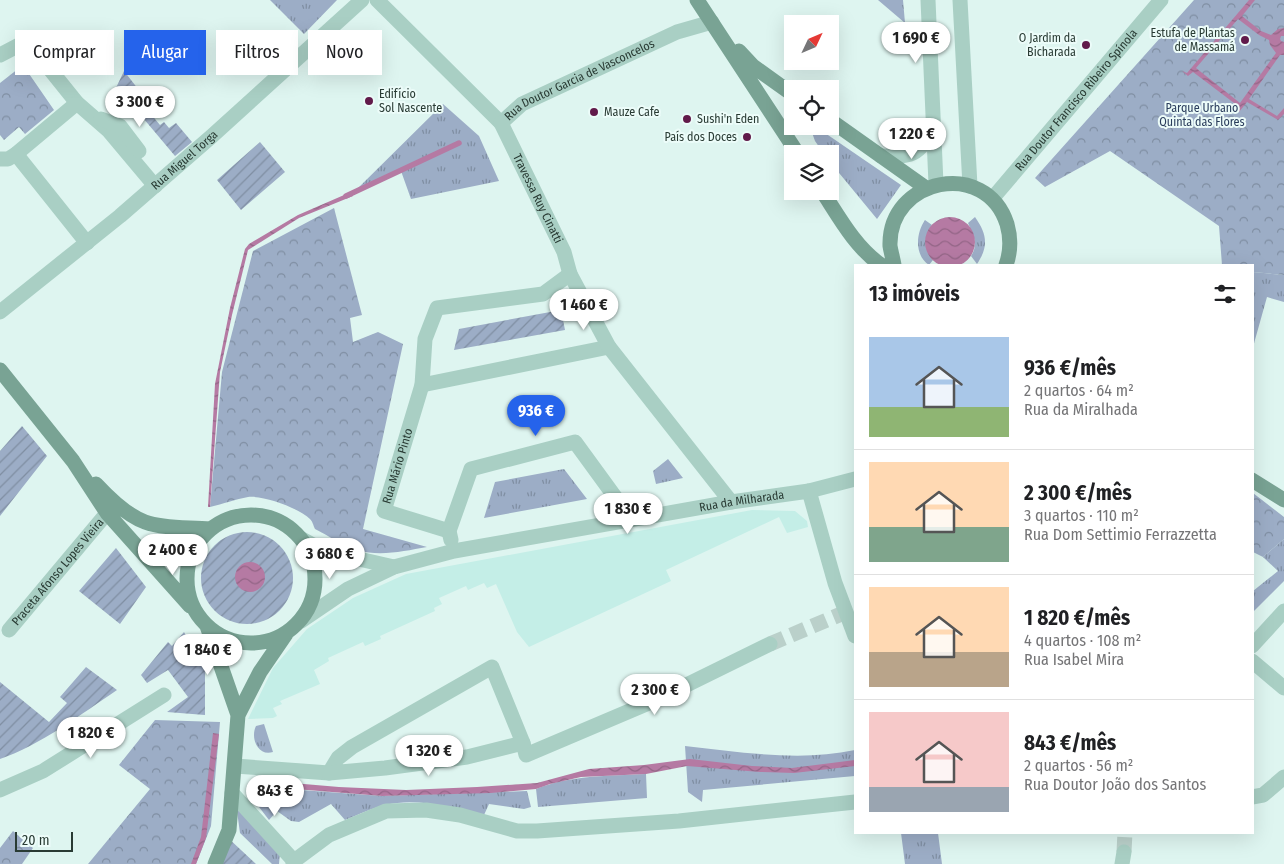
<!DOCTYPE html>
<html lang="pt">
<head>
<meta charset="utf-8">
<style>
  :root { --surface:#fff; --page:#f2f2f2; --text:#202124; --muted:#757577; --line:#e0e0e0; --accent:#2563eb }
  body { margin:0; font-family:"Fira Sans Condensed",sans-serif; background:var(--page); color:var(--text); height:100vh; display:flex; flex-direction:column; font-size:19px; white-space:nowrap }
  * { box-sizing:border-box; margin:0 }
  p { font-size:16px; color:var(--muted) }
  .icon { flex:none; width:28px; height:28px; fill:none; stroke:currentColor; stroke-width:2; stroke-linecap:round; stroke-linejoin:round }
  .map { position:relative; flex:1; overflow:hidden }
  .panel { position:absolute; left:854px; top:264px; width:400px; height:570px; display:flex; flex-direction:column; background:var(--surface); border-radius:0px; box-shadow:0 5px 20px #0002 }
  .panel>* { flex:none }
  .hud { position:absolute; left:15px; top:30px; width:475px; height:45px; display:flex; gap:10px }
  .needle { width:32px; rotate:46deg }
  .controls { position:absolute; left:784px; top:15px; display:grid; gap:10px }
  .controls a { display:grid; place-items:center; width:55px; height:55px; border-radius:0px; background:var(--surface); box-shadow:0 5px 20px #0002; font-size:25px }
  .scale { position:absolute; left:15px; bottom:12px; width:58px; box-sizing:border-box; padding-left:5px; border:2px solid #293b34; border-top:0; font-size:14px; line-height:18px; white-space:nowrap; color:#293b34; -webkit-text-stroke:4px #ecfcf9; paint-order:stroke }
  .price { position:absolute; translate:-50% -42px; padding:0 11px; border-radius:18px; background:#fff; color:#222; font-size:16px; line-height:32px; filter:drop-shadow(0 1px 2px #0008) }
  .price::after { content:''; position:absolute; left:50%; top:30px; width:15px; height:11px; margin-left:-8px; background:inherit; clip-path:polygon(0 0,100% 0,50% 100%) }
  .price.current { background:var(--accent); color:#fff }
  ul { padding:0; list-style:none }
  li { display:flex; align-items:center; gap:15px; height:125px; padding:0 15px }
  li+li { border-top:1px solid var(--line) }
  li span { display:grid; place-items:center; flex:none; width:140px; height:100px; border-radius:0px; color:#555 }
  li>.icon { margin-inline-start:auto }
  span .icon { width:60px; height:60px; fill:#fffc; stroke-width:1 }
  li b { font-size:21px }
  h2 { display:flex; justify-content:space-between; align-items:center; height:60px; padding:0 15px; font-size:21px }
  .tag { padding:0 18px; border-radius:0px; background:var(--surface); box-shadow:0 5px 20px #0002; font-size:18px; line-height:45px }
  .tag.current { background:var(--accent); color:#fff }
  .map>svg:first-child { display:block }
</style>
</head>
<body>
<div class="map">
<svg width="1284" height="864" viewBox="0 0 1284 864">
  <defs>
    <pattern id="grass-tufts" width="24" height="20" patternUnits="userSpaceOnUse" patternTransform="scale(1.25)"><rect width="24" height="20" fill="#9cadc6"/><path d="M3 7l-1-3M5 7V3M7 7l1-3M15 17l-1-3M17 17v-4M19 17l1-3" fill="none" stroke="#7f8ea2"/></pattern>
    <pattern id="park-crowns" width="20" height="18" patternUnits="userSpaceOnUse" patternTransform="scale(1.25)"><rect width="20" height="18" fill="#9cadc6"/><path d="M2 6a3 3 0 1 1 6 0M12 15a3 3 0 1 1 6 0" fill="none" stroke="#7f8ea2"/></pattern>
    <pattern id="garden-furrows" width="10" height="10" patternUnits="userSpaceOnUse" patternTransform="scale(1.25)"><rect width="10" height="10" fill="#9cadc6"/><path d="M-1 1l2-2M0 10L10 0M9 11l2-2" fill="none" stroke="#7f8ea2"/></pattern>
    <pattern id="water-waves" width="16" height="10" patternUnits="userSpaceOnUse" patternTransform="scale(1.25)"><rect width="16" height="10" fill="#b57aa3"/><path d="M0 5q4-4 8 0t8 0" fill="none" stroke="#936586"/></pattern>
  </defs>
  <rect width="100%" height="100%" fill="#def5f0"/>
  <path fill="url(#grass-tufts)" d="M270 0H337L304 34Z
    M878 0H903L905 23Z
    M443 104 479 136 499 181 411 199 401 171 352 194Z
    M810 127 825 133 901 185 877 219 830 162V154H824L815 141Z
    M975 217C987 234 989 246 977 264L971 256C979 244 973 235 968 223Z
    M925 220 932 225C924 237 924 249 933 260L929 265C914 255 916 233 925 220Z
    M1253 272 1284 275V302L1267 297 1253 347Z
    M668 459 683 478 656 484 653 471Z
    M564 469 587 499 484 518 495 482Z
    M1284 539V581L1253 612V591L1278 571 1263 557Z
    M264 724 273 752C258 757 250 738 256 726Z
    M685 746C740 752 800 762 855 750V776L703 790 702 802 688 792Z
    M646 774 647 798 538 807 536 789C571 775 608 776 646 774Z
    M260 787 382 796 527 791 531 807 524 809 489 804 484 815C452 808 418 797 385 805 372 808 358 815 345 820L331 804 299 822 291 821 277 811 269 820 252 798Z
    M236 804 280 852 279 864H272L240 833Z
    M901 833H938L942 864H905Z"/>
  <path fill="url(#park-crowns)" d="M1194 0H1284V275L1253 272 1252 265H1222L1219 226 1110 151 1045 187 1035 178Z
    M23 65 54 110 25 134 19 127 4 140 0 135V83Z
    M334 208 362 315 350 318 353 342 378 332 403 344 363 529 427 547C404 551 380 557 357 550 342 545 329 536 315 529 313 525 313 522 310 519 299 508 263 495 248 497 236 499 223 504 210 507L222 372 253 251Z
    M1253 493 1284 517V539L1263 557 1253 552Z
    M155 720 220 722 211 826 196 864H88L150 789 119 765Z
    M13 831 33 848 22 864H0V848Z"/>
  <path fill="url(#garden-furrows)" d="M124 71 142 94 122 110 115 90Z
    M145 107 160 125 164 122 169 128 176 123 192 142 175 156 138 112Z
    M260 142 285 172 241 210 217 180Z
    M561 310 565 330 454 350 459 329Z
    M22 426 47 456 0 516V451Z
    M201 578a46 46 0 1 1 92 0a46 46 0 1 1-92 0Z
    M116 548 146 587 120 624 79 591Z
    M184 632 205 669V715L167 712 188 697 168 670 147 683 141 675 168 642 172 646Z
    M86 667 117 690C83 713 39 746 0 759V682L49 722 67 703 60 697Z
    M226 836 256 864H220Z"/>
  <path fill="#c4eee7" d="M752 510 795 511 807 521 808 527 787 533 779 517 666 570 671 581 529 647 517 632 496 584 487 588 484 583 468 590 466 586 439 598 442 604 434 608 435 611 380 636 381 639 365 646 363 642 328 658 329 661 314 670 320 684 280 701 282 704 273 708 277 716 273 718 248 719 273 668 307 629 353 598 406 574Z"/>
  <path fill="url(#water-waves)" fill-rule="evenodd" d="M1249 0H1255L1242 16 1261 31 1271 35 1278 29 1284 28V36H1281L1280 39 1281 41 1284 42V55H1280L1249 99 1277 116 1284 108V114L1278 120 1247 102 1239 112 1235 110 1238 106 1193 72 1188 76 1182 71 1187 73ZM1238 19 1259 35 1269 40 1270 45 1276 53 1240 103 1196 68Z
    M351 192 353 196 299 218 248 250 232 315 220 372 210 507H208L215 384 230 308 245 249 249 244 298 215Z
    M925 242a25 25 0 1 1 50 0a25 25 0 1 1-50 0Z
    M235 577a15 15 0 1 1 30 0a15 15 0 1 1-30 0Z
    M213 733 219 734 206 838 196 864H191L201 837Z
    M690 759 752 766 792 768 855 760V766L794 773 760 772 687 766 646 774 581 777 550 784 536 789 491 793 382 796 257 786V780L339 787 406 790 477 787 537 783 589 769 644 765Z"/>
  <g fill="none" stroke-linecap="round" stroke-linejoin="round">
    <path stroke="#b57aa3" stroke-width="5.5" d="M346 196 459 143"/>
    <path stroke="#bad0ca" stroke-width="15" stroke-dasharray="15 8" stroke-linecap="butt" d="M770 644 846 612
      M1124 852 1125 832"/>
    <g stroke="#a9cfc4" stroke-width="15">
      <path id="s1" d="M377 0 501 123 522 104 677 32 712 22"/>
      <path d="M928 0 936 184"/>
      <path d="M960 0 970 186"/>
      <path d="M0 55 23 43 32 47 77 103 108 130 155 186"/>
      <path d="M101 119 120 126 139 151"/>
      <path id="s2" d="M501 123 564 252 570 274"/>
      <path d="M16 154 87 243"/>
      <path d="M881 156C910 158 921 155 933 127"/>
      <path d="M0 159H8L16 154 77 103"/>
      <path id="s3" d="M992 199 1161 0"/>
      <path id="s4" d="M0 312 120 216 212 136 362 0"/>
      <path d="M422 385 609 347"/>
      <path d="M809 491 835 583 855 636"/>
      <path id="s5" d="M449 531 384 511 422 385 425 339 437 308 543 294 570 274 609 347 731 502"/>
      <path d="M302 539 324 551 394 567"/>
      <path d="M451 540 449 531 471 469 575 442 618 501 628 520"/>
      <path id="s6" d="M301 621 348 589 394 567 454 551 731 502 809 491 855 479"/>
      <path id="s7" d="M9 630 107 513 115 510H118"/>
      <path d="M1252 646 1284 611"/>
      <path d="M1252 661 1284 688"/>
      <path d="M235 766 329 773 338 758 352 747 492 667 523 743 526 755 658 699 770 644"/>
      <path d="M329 773 385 768 467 757 523 743"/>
      <path d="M0 790 43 771 164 695"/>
      <path d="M232 793 294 861"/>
      <path d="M1252 797 1263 795 1284 777"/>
      <path d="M293 864 294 861 329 835 386 811 426 810 460 815 517 831H537L679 821 855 802"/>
      <path d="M1122 864 1124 852"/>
    </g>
    <path stroke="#79a394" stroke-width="15" d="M697 0 798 154
      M739 51 753 66 792 94
      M830 120 926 188
      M822 191C839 217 855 247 881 265
      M894 265C893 259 891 252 890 246 888 178 986 158 1007 224 1011 238 1011 251 1006 265
      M0 370 73 461 107 513 190 606
      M1252 480 1284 500
      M96 484C109 498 126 515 145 522 164 529 189 527 210 529
      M187 579a64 64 0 1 1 128 0a64 64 0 1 1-128 0Z
      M207 626 238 715
      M215 864 229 830 238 715 260 672 286 634"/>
  </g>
  <g fill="#611a4a" stroke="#ecfcf9" stroke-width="2">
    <circle cx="1245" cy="40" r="5"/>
    <circle cx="1086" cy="45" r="5"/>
    <circle cx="369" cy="101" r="5"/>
    <circle cx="594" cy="112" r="5"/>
    <circle cx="687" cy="119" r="5"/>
    <circle cx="747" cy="137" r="5"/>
  </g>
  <g text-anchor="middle" stroke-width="4" stroke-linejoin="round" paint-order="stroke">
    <g font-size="12" fill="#293b34" stroke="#ecfcf9" text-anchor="end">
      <text x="1235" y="37">Estufa de Plantas<tspan x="1235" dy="14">de Massamá</tspan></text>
      <text x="1076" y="42">O Jardim da<tspan x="1076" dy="14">Bicharada</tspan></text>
      <text x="379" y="98" text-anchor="start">Edifício<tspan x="379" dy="14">Sol Nascente</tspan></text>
      <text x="604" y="116" text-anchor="start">Mauze Cafe</text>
      <text x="697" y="123" text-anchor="start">Sushi'n Eden</text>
      <text x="737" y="141">País dos Doces</text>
    </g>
    <g font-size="12" fill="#293b34" stroke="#ecfcf9">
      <text dy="4" stroke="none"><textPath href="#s1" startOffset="265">Rua Doutor Garcia de Vasconcelos</textPath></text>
      <text dy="4" stroke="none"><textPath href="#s3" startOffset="130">Rua Doutor Francisco Ribeiro Spínola</textPath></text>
      <text dy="4" stroke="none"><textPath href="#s4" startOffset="239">Rua Miguel Torga</textPath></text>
      <text dy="4" stroke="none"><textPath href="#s2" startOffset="84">Travessa Ruy Cinatti</textPath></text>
      <text dy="4" stroke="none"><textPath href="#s5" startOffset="115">Rua Mário Pinto</textPath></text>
      <text dy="4" stroke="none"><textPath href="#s6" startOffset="462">Rua da Milharada</textPath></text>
      <text dy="4" stroke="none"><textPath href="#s7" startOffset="76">Praceta Afonso Lopes Vieira</textPath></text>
    </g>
    <g font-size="12" fill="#2a3d5c" stroke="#ecfcf9">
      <text x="1202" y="112">Parque Urbano<tspan x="1202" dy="14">Quinta das Flores</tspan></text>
    </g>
  </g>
</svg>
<div class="controls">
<a><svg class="needle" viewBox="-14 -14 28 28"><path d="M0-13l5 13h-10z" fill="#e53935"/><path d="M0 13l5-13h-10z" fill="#757577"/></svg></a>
<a><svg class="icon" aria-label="locate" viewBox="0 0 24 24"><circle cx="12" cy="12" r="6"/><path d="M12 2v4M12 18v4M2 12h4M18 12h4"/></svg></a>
<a><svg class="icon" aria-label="layers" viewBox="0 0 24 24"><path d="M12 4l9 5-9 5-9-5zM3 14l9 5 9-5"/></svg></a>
</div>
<div class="scale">20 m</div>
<b class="price" style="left:916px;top:64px">1 690 €</b>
<b class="price" style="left:140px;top:128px">3 300 €</b>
<b class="price" style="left:912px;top:160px">1 220 €</b>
<b class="price" style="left:584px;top:331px">1 460 €</b>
<b class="price current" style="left:536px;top:437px">936 €</b>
<b class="price" style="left:628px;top:535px">1 830 €</b>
<b class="price" style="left:173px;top:576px">2 400 €</b>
<b class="price" style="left:330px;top:580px">3 680 €</b>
<b class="price" style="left:208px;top:676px">1 840 €</b>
<b class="price" style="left:655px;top:716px">2 300 €</b>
<b class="price" style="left:91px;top:759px">1 820 €</b>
<b class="price" style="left:429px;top:777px">1 320 €</b>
<b class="price" style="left:275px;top:817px">843 €</b>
<div class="hud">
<a class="tag">Comprar</a>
<a class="tag current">Alugar</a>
<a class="tag">Filtros</a>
<a class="tag">Novo</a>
</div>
<section class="panel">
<h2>13 imóveis<svg class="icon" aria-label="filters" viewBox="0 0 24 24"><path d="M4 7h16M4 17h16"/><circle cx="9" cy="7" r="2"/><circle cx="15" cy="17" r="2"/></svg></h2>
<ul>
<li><span style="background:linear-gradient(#a9c7e8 70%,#8fb573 0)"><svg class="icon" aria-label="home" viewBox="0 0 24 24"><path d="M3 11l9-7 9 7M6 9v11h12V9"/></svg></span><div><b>936 €/mês</b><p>2 quartos · 64 m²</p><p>Rua da Miralhada</p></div></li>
<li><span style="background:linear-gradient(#ffd9b3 65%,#7fa58c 0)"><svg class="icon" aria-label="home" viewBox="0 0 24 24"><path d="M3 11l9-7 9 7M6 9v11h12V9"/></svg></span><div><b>2 300 €/mês</b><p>3 quartos · 110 m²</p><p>Rua Dom Settimio Ferrazzetta</p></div></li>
<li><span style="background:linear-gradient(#ffd9b3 65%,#b9a48a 0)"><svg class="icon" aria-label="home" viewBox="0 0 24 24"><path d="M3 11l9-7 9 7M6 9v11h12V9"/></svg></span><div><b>1 820 €/mês</b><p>4 quartos · 108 m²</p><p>Rua Isabel Mira</p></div></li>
<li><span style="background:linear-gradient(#f6c9c9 75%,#9aa5b1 0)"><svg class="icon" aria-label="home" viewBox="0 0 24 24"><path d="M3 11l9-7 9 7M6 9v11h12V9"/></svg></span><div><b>843 €/mês</b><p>2 quartos · 56 m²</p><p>Rua Doutor João dos Santos</p></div></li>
</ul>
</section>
</div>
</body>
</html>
